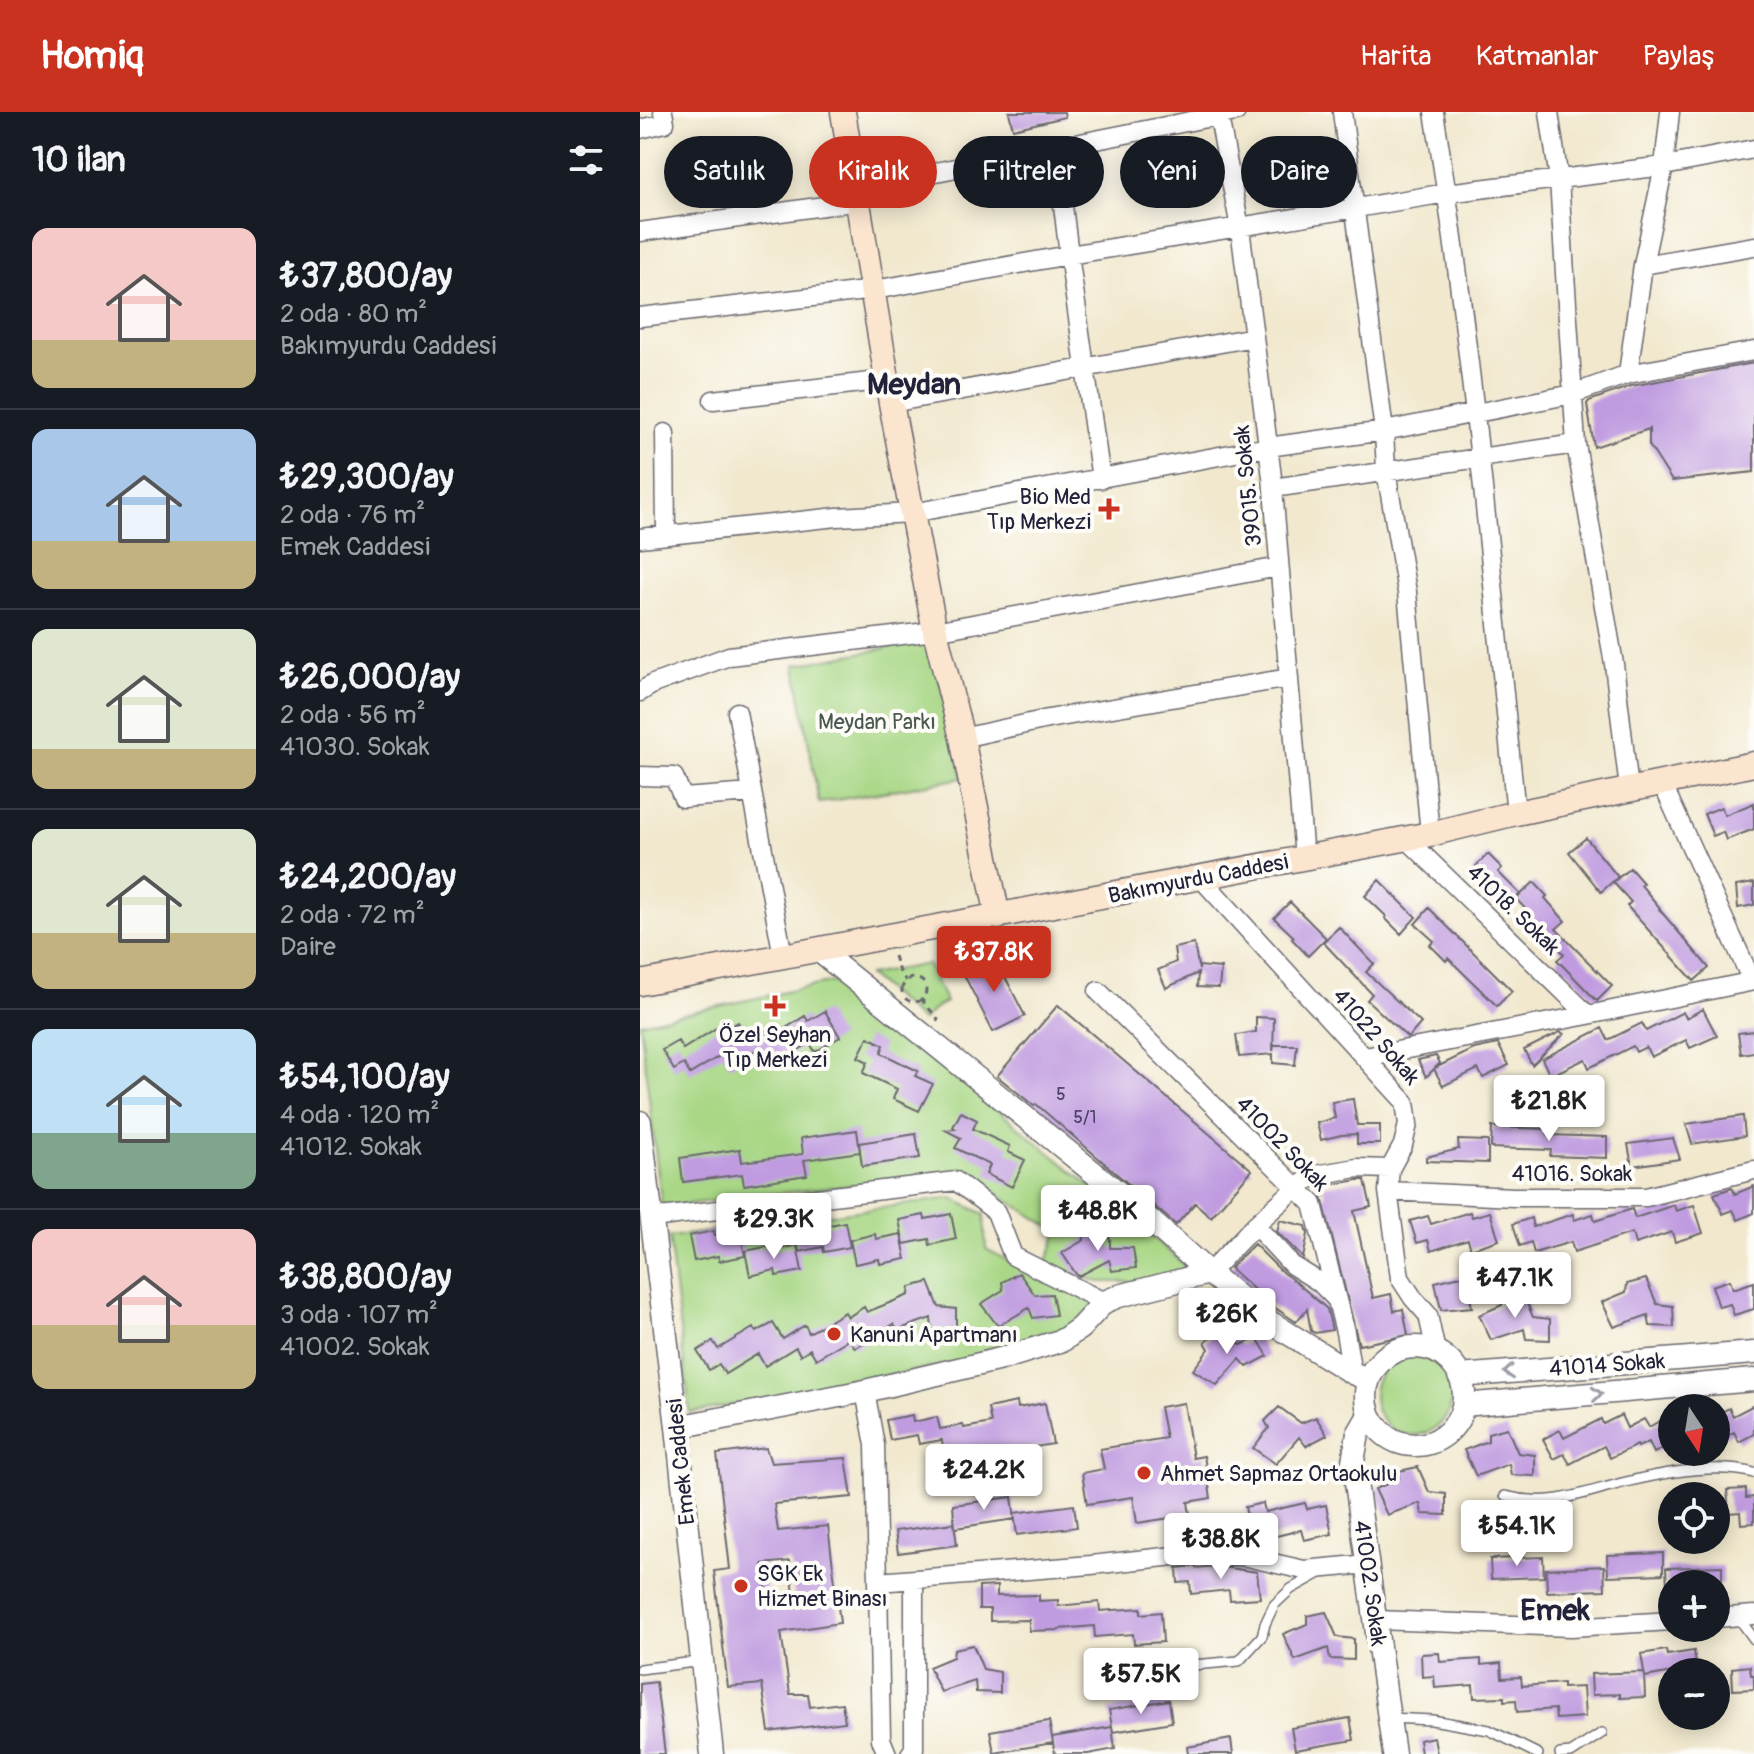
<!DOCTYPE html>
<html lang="tr">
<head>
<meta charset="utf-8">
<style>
  :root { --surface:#171b24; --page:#20242c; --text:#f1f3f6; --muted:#9ea1a6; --line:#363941; --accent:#c8321e }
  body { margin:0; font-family:Pangolin,sans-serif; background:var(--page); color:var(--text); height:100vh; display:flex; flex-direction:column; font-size:30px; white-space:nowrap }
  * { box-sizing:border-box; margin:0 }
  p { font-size:26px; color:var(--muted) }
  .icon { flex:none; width:44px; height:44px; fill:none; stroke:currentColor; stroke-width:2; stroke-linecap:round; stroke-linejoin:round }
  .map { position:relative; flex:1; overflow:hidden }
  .panel { display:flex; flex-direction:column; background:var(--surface); width:640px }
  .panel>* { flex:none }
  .hud { position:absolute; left:24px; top:24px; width:760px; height:72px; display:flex; gap:16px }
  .needle { width:52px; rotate:168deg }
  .fabs { position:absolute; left:1018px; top:1282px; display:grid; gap:16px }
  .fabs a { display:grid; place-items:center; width:72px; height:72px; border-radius:50%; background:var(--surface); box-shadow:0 4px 20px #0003; font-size:40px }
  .price { position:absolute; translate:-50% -68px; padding:0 18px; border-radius:8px; background:#fff; color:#222; font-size:26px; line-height:52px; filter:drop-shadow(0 2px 4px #0008) }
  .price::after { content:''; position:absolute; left:50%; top:48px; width:24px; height:18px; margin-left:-12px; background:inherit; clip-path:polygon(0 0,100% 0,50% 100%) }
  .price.active { background:var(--accent); color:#fff }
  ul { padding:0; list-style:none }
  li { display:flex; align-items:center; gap:24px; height:200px; padding:0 32px }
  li+li { border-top:2px solid var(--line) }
  li span { display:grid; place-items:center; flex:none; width:224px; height:160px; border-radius:16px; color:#555 }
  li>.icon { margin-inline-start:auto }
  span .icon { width:96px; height:96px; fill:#fffc; stroke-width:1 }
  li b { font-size:34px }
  h2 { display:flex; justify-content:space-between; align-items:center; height:96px; padding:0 32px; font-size:34px }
  .chip { padding:0 28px; border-radius:36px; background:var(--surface); box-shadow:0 4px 20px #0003; font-size:28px; line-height:72px }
  .chip.active { background:var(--accent); color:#fff }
  header { display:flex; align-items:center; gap:48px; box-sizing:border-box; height:112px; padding:0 40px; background:var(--accent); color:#fff }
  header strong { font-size:38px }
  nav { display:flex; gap:44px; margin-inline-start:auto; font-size:28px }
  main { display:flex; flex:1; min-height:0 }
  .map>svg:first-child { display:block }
</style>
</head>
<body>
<header>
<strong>Homiq</strong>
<nav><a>Harita</a><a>Katmanlar</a><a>Paylaş</a></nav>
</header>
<main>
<section class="panel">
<h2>10 ilan<svg class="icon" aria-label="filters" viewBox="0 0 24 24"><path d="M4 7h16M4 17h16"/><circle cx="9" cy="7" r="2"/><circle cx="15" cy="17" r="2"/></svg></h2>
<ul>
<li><span style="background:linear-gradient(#f6c9c9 70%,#c2b280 0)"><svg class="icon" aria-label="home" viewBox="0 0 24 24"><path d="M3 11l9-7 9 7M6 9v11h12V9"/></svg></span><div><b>₺37,800/ay</b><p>2 oda · 80 m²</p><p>Bakımyurdu Caddesi</p></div></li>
<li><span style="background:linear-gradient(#a9c7e8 70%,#c2b280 0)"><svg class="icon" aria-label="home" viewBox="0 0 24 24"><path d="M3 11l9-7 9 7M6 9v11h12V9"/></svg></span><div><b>₺29,300/ay</b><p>2 oda · 76 m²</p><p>Emek Caddesi</p></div></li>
<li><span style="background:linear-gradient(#dfe7d0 75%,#c2b280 0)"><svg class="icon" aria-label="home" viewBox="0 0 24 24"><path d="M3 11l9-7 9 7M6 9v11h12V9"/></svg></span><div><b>₺26,000/ay</b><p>2 oda · 56 m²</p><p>41030. Sokak</p></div></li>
<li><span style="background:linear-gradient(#dfe7d0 65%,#c2b280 0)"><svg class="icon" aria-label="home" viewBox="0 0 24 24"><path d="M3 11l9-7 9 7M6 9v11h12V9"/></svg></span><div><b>₺24,200/ay</b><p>2 oda · 72 m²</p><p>Daire</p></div></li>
<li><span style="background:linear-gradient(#bfe0f5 65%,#7fa58c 0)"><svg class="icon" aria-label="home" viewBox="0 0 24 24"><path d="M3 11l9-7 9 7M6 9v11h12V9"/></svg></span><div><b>₺54,100/ay</b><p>4 oda · 120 m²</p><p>41012. Sokak</p></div></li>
<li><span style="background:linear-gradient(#f6c9c9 60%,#c2b280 0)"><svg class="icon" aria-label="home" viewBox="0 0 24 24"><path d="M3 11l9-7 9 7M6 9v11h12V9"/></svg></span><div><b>₺38,800/ay</b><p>3 oda · 107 m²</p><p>41002. Sokak</p></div></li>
</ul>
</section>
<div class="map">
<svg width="1114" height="1642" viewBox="0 0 1114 1642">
  <rect width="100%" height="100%" fill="#fdfcf7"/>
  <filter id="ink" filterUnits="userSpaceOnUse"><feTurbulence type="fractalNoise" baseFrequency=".0125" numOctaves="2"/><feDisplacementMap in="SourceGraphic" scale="16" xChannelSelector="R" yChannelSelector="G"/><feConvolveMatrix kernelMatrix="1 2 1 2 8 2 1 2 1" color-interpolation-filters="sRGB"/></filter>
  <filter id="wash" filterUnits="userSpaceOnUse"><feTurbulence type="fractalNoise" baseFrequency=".006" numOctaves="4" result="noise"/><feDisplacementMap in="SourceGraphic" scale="32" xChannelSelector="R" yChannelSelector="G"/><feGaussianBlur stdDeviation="1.8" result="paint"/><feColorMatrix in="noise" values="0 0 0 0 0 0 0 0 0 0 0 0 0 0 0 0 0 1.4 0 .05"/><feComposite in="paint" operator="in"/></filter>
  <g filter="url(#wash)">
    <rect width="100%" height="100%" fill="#f1e8ce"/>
    <path fill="#a8d785" stroke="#657c60" stroke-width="2" d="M290 528 323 666 179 691 155 553Z
      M287 852 306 890 296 895 282 909 228 863Z
      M192 870 215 881 498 1113 555 1162 511 1170H460L405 1154 418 1120 326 1062 315 1061 22 1095 0 911Z
      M311 1086 344 1102 346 1137 405 1169 457 1191 433 1216 364 1242 50 1301 29 1125Z
      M734 1284a39 39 0 1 1 78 0a39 39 0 1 1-78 0Z"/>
    <g id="blocks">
      <path fill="#c09be0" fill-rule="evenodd" d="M369 0H424L425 5 373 17Z
        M1114 251V360L1032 369 1009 333V317L954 335 947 292 949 289 991 274Z
        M1114 691V717L1086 728 1083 720 1073 724 1064 702 1081 695 1085 703Z
        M946 726 978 765 961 780 929 740Z
        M848 742 862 756 858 760 880 782 865 797 849 781 852 778 832 758Z
        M990 756 1003 771 1001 773 1020 796 1019 797 1069 856 1054 869 987 794 991 790 973 770Z
        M739 768 776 805 761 822 745 806 746 804 725 784Z
        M894 770 907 784 905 786 925 809 916 817 972 874 957 889 917 848 924 842 893 807 894 806 876 787Z
        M1114 771V793L1098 796 1096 774Z
        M650 790 686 826 668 844 652 827 654 825 634 806Z
        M789 796 872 879 857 894 808 846 806 849 790 833 794 829 775 812Z
        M699 815 734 852 726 860 781 911 769 925H767L727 888 732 882 683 830Z
        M554 832 559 858V854L581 856 579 876 557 875 558 861 526 876 518 858 536 850 534 836Z
        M355 845 385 904 353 920 323 861Z
        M418 893 612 1058 571 1105 555 1091 536 1113 396 992 394 994 357 964Z
        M1063 897 1077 924 1050 936 1046 928 1011 945 1006 935 996 940 993 934 949 956 945 947 910 964 902 947 962 916 968 928 1002 911 1006 919 1043 900 1046 906Z
        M185 899 200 925 175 940 170 931 137 951 131 941 121 947 116 938 90 954 83 942 50 962 44 952 34 958 22 938 38 929 43 937 78 915 81 920 98 910 109 928 125 918 130 926 165 904 168 909Z
        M616 905 634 906 633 939 634 933H657L655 953 633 951V942L599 945 596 923 616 920Z
        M1114 919V940L1101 942 1098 921Z
        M920 920 924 922 892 953 884 938Z
        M228 925 244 933 241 941 278 959 275 964 293 972 279 999 253 987 257 977 223 961 228 950 218 945Z
        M858 932 869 953 843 966 838 957 803 974 794 957 786 965 778 948 796 944 800 951 795 956 834 937Z
        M713 987 717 1013H740V1032H717V1022L701 1023 681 1028 677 1011 695 1006 692 990Z
        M321 1000 337 1008 333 1017 370 1034 368 1040 385 1048 372 1075 346 1062 350 1053 315 1036 321 1026 305 1018 316 1017 313 1015Z
        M1103 1004 1105 1024 1052 1032 1046 1012Z
        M852 1015 908 1017V1023L967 1025V1046L910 1044 911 1038 851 1036Z
        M217 1018 220 1040 164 1048 167 1063 104 1073 102 1062 43 1070 40 1046 100 1037 102 1050 163 1042 161 1026Z
        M276 1022 280 1046 222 1054 219 1031Z
        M1033 1026 1040 1047 992 1054 988 1032Z
        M818 1028 848 1029V1051L786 1049V1045L819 1037Z
        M718 1068H725L731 1095 714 1099 733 1186 751 1182 754 1199 763 1197 768 1223 719 1233 682 1085 685 1084 683 1074Z
        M1114 1074V1101L1098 1108 1093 1098 1083 1102 1074 1082 1092 1076 1095 1082Z
        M1034 1093 1036 1099 1054 1093 1063 1121 1035 1130 1032 1120 995 1132 992 1121 934 1140 931 1130 894 1141 891 1130 880 1134 873 1112 891 1106 893 1115 933 1102 934 1108 953 1102 955 1109 992 1097 995 1106Z
        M830 1100 832 1105 850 1100 859 1128 831 1137 828 1127 791 1139 788 1128 777 1131 770 1109 788 1104 791 1112Z
        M311 1102 316 1127 290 1133 289 1127 264 1132 259 1108 284 1103 285 1107Z
        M640 1108 666 1114 668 1122 663 1146 637 1120Z
        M179 1110 180 1115 205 1110 210 1135 184 1140 183 1135 159 1140 154 1115Z
        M461 1113 470 1127V1136H493L496 1156 472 1159 469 1148 439 1164 436 1162 422 1141 444 1128 443 1120Z
        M74 1119 75 1124 100 1119 105 1144 79 1149 78 1144 54 1149 49 1124Z
        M235 1122 236 1127 261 1122 266 1147 240 1152 239 1147 215 1152 210 1128Z
        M614 1132 643 1161 656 1170 687 1197 692 1218 675 1221 671 1219 667 1197 656 1210 631 1193 590 1156Z
        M157 1133 162 1159 136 1164 135 1158 110 1164 105 1139 131 1134 132 1139Z
        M379 1161 395 1183 412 1182 416 1203 393 1206 389 1196 358 1214 341 1192 363 1178 362 1170Z
        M825 1163 832 1195 801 1198 795 1170Z
        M1006 1167 1017 1192 1033 1194 1034 1215 1010 1214 1008 1203 974 1215 962 1190 986 1180 987 1172Z
        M1090 1168 1093 1177 1114 1170V1197L1094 1203 1090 1192 1079 1195 1072 1174Z
        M289 1170 299 1195 316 1197V1218L292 1217 291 1206 257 1218 254 1212 215 1236 209 1227 176 1247 170 1237 160 1243 156 1235 125 1254 118 1242 85 1262 79 1252 69 1258 57 1239 73 1229 78 1237 113 1216 116 1220 133 1211 143 1227 165 1213 169 1221 205 1200 208 1205 224 1195 227 1200 269 1183 270 1175Z
        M882 1180 893 1205 910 1207V1228L886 1227 884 1217 851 1228 839 1203 862 1193 863 1185Z
        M579 1217 601 1233 617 1226 628 1244 607 1255 600 1247 577 1273 553 1258 569 1237 565 1230Z
        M377 1290 378 1296 405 1291 413 1332 330 1346 329 1338 304 1343 302 1328 279 1332 277 1323 250 1328 246 1308 272 1303 273 1310 297 1305 300 1317 323 1313 324 1316 351 1311 348 1296Z
        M544 1291 553 1346 564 1344 571 1386 548 1390 550 1403 497 1411 493 1385 447 1392 442 1361 464 1357 460 1337 526 1326 520 1295Z
        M1114 1293V1322L1099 1330 1094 1320 1084 1325 1076 1311V1303L1089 1296 1093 1304Z
        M639 1295 661 1311 676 1305 687 1323 666 1334 659 1325 636 1352 613 1336 629 1316 625 1309Z
        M1032 1302V1331L1014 1341 1009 1330 998 1335 997 1333 970 1346 964 1334 930 1352 924 1342 914 1347 903 1327 920 1318 924 1326 961 1307 963 1312 981 1303 987 1316 1004 1307 1009 1315Z
        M867 1316 878 1341 895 1343V1364L871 1363 869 1352 836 1364 824 1338 848 1329V1321Z
        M126 1336 131 1351 206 1346 212 1385 134 1392 138 1419 188 1414 200 1511 141 1520 150 1582H168L170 1595 202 1591 205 1610 129 1620 122 1572 88 1575 74 1459 90 1457 77 1342ZM150 1449 155 1490 128 1493 123 1452Z
        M778 1355 789 1380 806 1382V1403L782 1402 780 1391 747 1403 735 1377 759 1367V1359Z
        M1106 1377V1386L1114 1385V1411L1101 1412 1100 1400 1089 1401 1087 1378Z
        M372 1385 375 1407 315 1416 313 1393Z
        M623 1391 625 1400 665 1391 667 1397 686 1393 692 1422 664 1428 661 1418 624 1427 621 1415 610 1418 605 1395Z
        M434 1393 437 1415 377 1423 374 1401Z
        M314 1411 317 1433 258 1441 255 1419Z
        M1023 1441V1462L968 1464 967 1443Z
        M903 1445 904 1465 851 1467 850 1447Z
        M555 1454 556 1456 575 1454 617 1460 620 1486 590 1488 589 1478 551 1482 550 1470 538 1471 537 1456Z
        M964 1454 965 1478 907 1480 906 1457Z
        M1082 1454V1472H1027L1026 1456Z
        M357 1474V1484L399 1483V1489L418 1488V1494L459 1490 460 1499 501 1496V1502L521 1500 523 1530 494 1532 493 1522 455 1525 454 1514 419 1517V1518L389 1519V1508L350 1509V1497H339V1475Z
        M686 1500 697 1525 714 1527V1548L690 1547 688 1536 655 1548 643 1522 667 1512V1504Z
        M333 1533 343 1557 360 1560V1581L336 1580 335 1569 301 1580 289 1555 313 1545 314 1537Z
        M1026 1538 1027 1543 1054 1539 1057 1560H1032L1005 1565 1001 1542Z
        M799 1541 800 1550 841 1547V1553L861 1551 862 1566 881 1565 882 1574 923 1571V1576L943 1575 945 1605 916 1607 915 1597 877 1600 876 1588 864 1589V1585L834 1586 833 1573 795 1576 794 1564 782 1565 781 1542Z
        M1110 1554 1111 1563H1114V1577L1093 1578 1092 1556Z
        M1004 1560 1005 1585 980 1586V1582L952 1583 951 1562Z
        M16 1570 25 1642H0V1572Z
        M529 1588 532 1610 473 1620 469 1598Z
        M710 1606 714 1628 655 1638 651 1616Z
        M409 1609 413 1631 354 1641 350 1619Z
        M472 1615 475 1637 448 1642H415L412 1625Z
        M794 1625 797 1642H781L779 1628Z
        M591 1627 593 1642H548L547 1635Z"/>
    </g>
  </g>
  <g filter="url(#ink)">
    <use href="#blocks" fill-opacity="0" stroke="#6a676e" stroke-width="2"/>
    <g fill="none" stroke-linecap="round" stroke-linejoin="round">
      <g stroke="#6a676e" stroke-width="12">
        <path id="service" d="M865 1384C912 1396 941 1381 986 1370 1023 1361 1077 1351 1114 1361
          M1098 1505 1114 1527
          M0 1557 62 1549
          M496 1558 599 1549 622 1524 625 1512 634 1493 651 1477 680 1461
          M749 1606 792 1608 849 1618 898 1642
          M920 1642 931 1641 962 1621"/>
      </g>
      <g stroke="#6a676e" stroke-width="21">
        <path id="minor" d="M578 0 600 116 632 365 664 746
          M702 0 744 319 746 359 767 480 790 722
          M794 0C832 232 852 467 876 701
          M909 0 919 68 936 332 974 552 989 677
          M0 17 25 11 23 0
          M416 36 429 143 461 367
          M216 76 596 0
          M0 120 219 89
          M1003 153 1114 134
          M0 205 234 178 429 143 807 81 1024 54 1114 37
          M988 262 1003 153 1024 54 1030 0
          M73 288 248 268
          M251 291 614 225
          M25 321 26 423
          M633 376 936 332
          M0 426 197 405 272 401 628 335 744 319 933 282 988 262 1114 239
          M0 580 13 572 89 544 295 519 639 455
          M97 600 143 844
          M322 626 408 607 649 566
          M0 664 34 665 43 686 112 681
          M1022 671 1112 869
          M766 726 948 903
          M560 765 765 990 768 1012 763 1033 750 1057 748 1079 760 1166 773 1186 788 1203 796 1240
          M458 879 673 1092 705 1220 712 1261
          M725 945 948 903 1114 869
          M748 1079 874 1085H1006L1114 1058
          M12 1106 316 1069 356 1100 373 1144 464 1190
          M615 1113 652 1153 679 1170 695 1186
          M569 1161 615 1113 657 1075 675 1063 717 1056 750 1057
          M225 1279 235 1333 238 1470
          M1076 1506 1114 1503
          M736 1508 931 1515 1032 1509
          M247 1642 241 1627 238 1470 451 1453 562 1441 607 1445 664 1458 729 1452
          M270 1642 274 1637V1467"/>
      </g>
      <g stroke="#6a676e" stroke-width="25">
        <path id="tertiary" d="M178 838 484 1085 569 1161 630 1210 712 1261 728 1267
          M0 1010 37 1315 72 1642
          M726 1284a49 49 0 1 1 98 0a49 49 0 1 1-98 0Z
          M819 1264 1114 1241
          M823 1293 1114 1268
          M729 1303 718 1322 713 1349 754 1642
          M37 1315 225 1279 361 1247 423 1228 440 1216 464 1190 479 1184 569 1161"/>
      </g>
      <g stroke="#6a676e" stroke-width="27">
        <path id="secondary" d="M203 0 251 291 272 401 295 519 322 626 358 805
          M0 871 790 722 876 701 1114 652"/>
      </g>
      <path stroke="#6a676e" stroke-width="3" stroke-dasharray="6 6" stroke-linecap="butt" d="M254 844 258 857 266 869
        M262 878a12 12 0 1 1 24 0a12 12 0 1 1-24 0Z
        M281 887 298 907 297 909"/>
      <use href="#service" stroke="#fff" stroke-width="9"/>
      <use href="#minor" stroke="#fff" stroke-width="18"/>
      <use href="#tertiary" stroke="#fff" stroke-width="22"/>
      <use href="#secondary" stroke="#fbe5cf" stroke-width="24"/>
    </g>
    <defs><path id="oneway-chevron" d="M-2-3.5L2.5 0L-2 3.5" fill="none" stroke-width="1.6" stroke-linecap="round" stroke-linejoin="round" transform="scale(2)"/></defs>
    <g stroke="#9c9ca7">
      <use href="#oneway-chevron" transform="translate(869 1260) rotate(176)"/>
      <use href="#oneway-chevron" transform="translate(957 1282) rotate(-5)"/>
    </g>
  </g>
  <g fill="#c8321e" stroke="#fdfcf7" stroke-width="3">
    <path d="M465 385h8v8h8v8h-8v8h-8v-8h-8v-8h8z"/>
    <path d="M131 882h8v8h8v8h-8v8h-8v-8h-8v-8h8z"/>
    <circle cx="194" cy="1222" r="8"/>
    <circle cx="504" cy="1361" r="8"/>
    <circle cx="101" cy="1474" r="8"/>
  </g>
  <g text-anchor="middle" stroke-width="8" stroke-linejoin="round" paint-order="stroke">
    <g font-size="18" fill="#4a4064">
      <text x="421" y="988">5</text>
      <text x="445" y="1011">5/1</text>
    </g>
    <g font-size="22" fill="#22223b" stroke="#fdfcf7">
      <text transform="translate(607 374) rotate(-96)" y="8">39015. Sokak</text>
      <text transform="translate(558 766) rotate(-11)" y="8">Bakımyurdu Caddesi</text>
      <text transform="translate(874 797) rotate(44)" y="8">41018. Sokak</text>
      <text transform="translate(737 924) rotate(49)" y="8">41022 Sokak</text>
      <text transform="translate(643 1031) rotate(46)" y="8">41002 Sokak</text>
      <text x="932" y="1069">41016. Sokak</text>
      <text transform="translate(967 1252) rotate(-4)" y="8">41014 Sokak</text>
      <text transform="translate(40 1350) rotate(-96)" y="8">Emek Caddesi</text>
      <text transform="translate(731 1471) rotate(82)" y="8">41002. Sokak</text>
    </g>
    <g font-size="22" fill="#22223b" stroke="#fdfcf7" text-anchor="start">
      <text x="451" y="392" text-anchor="end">Bio Med<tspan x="451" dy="25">Tıp Merkezi</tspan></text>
      <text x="135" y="930" text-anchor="middle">Özel Seyhan<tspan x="135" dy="25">Tıp Merkezi</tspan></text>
      <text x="210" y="1230">Kanuni Apartmanı</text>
      <text x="520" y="1369">Ahmet Sapmaz Ortaokulu</text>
      <text x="117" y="1469">SGK Ek<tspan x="117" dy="25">Hizmet Binası</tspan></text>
    </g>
    <g font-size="22" fill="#4a5851" stroke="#fdfcf7">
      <text x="237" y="617">Meydan Parkı</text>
    </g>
    <g font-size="30" font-weight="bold" fill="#22223b" stroke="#fdfcf7">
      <text x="274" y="282">Meydan</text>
      <text x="915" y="1508">Emek</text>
    </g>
  </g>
</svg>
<div class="fabs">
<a><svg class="needle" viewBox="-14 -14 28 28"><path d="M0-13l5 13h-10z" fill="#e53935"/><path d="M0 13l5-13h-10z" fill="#9ea1a6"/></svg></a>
<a><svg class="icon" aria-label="locate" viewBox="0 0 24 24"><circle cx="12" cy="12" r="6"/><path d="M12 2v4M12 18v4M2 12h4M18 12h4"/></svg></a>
<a>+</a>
<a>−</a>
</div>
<b class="price active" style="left:354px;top:882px">₺37.8K</b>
<b class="price" style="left:909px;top:1031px">₺21.8K</b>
<b class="price" style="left:458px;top:1141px">₺48.8K</b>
<b class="price" style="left:134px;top:1149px">₺29.3K</b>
<b class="price" style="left:875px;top:1208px">₺47.1K</b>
<b class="price" style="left:587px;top:1244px">₺26K</b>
<b class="price" style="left:344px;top:1400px">₺24.2K</b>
<b class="price" style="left:877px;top:1456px">₺54.1K</b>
<b class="price" style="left:581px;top:1469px">₺38.8K</b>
<b class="price" style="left:501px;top:1604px">₺57.5K</b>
<div class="hud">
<a class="chip">Satılık</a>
<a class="chip active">Kiralık</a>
<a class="chip">Filtreler</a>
<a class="chip">Yeni</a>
<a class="chip">Daire</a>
</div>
</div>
</main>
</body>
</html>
